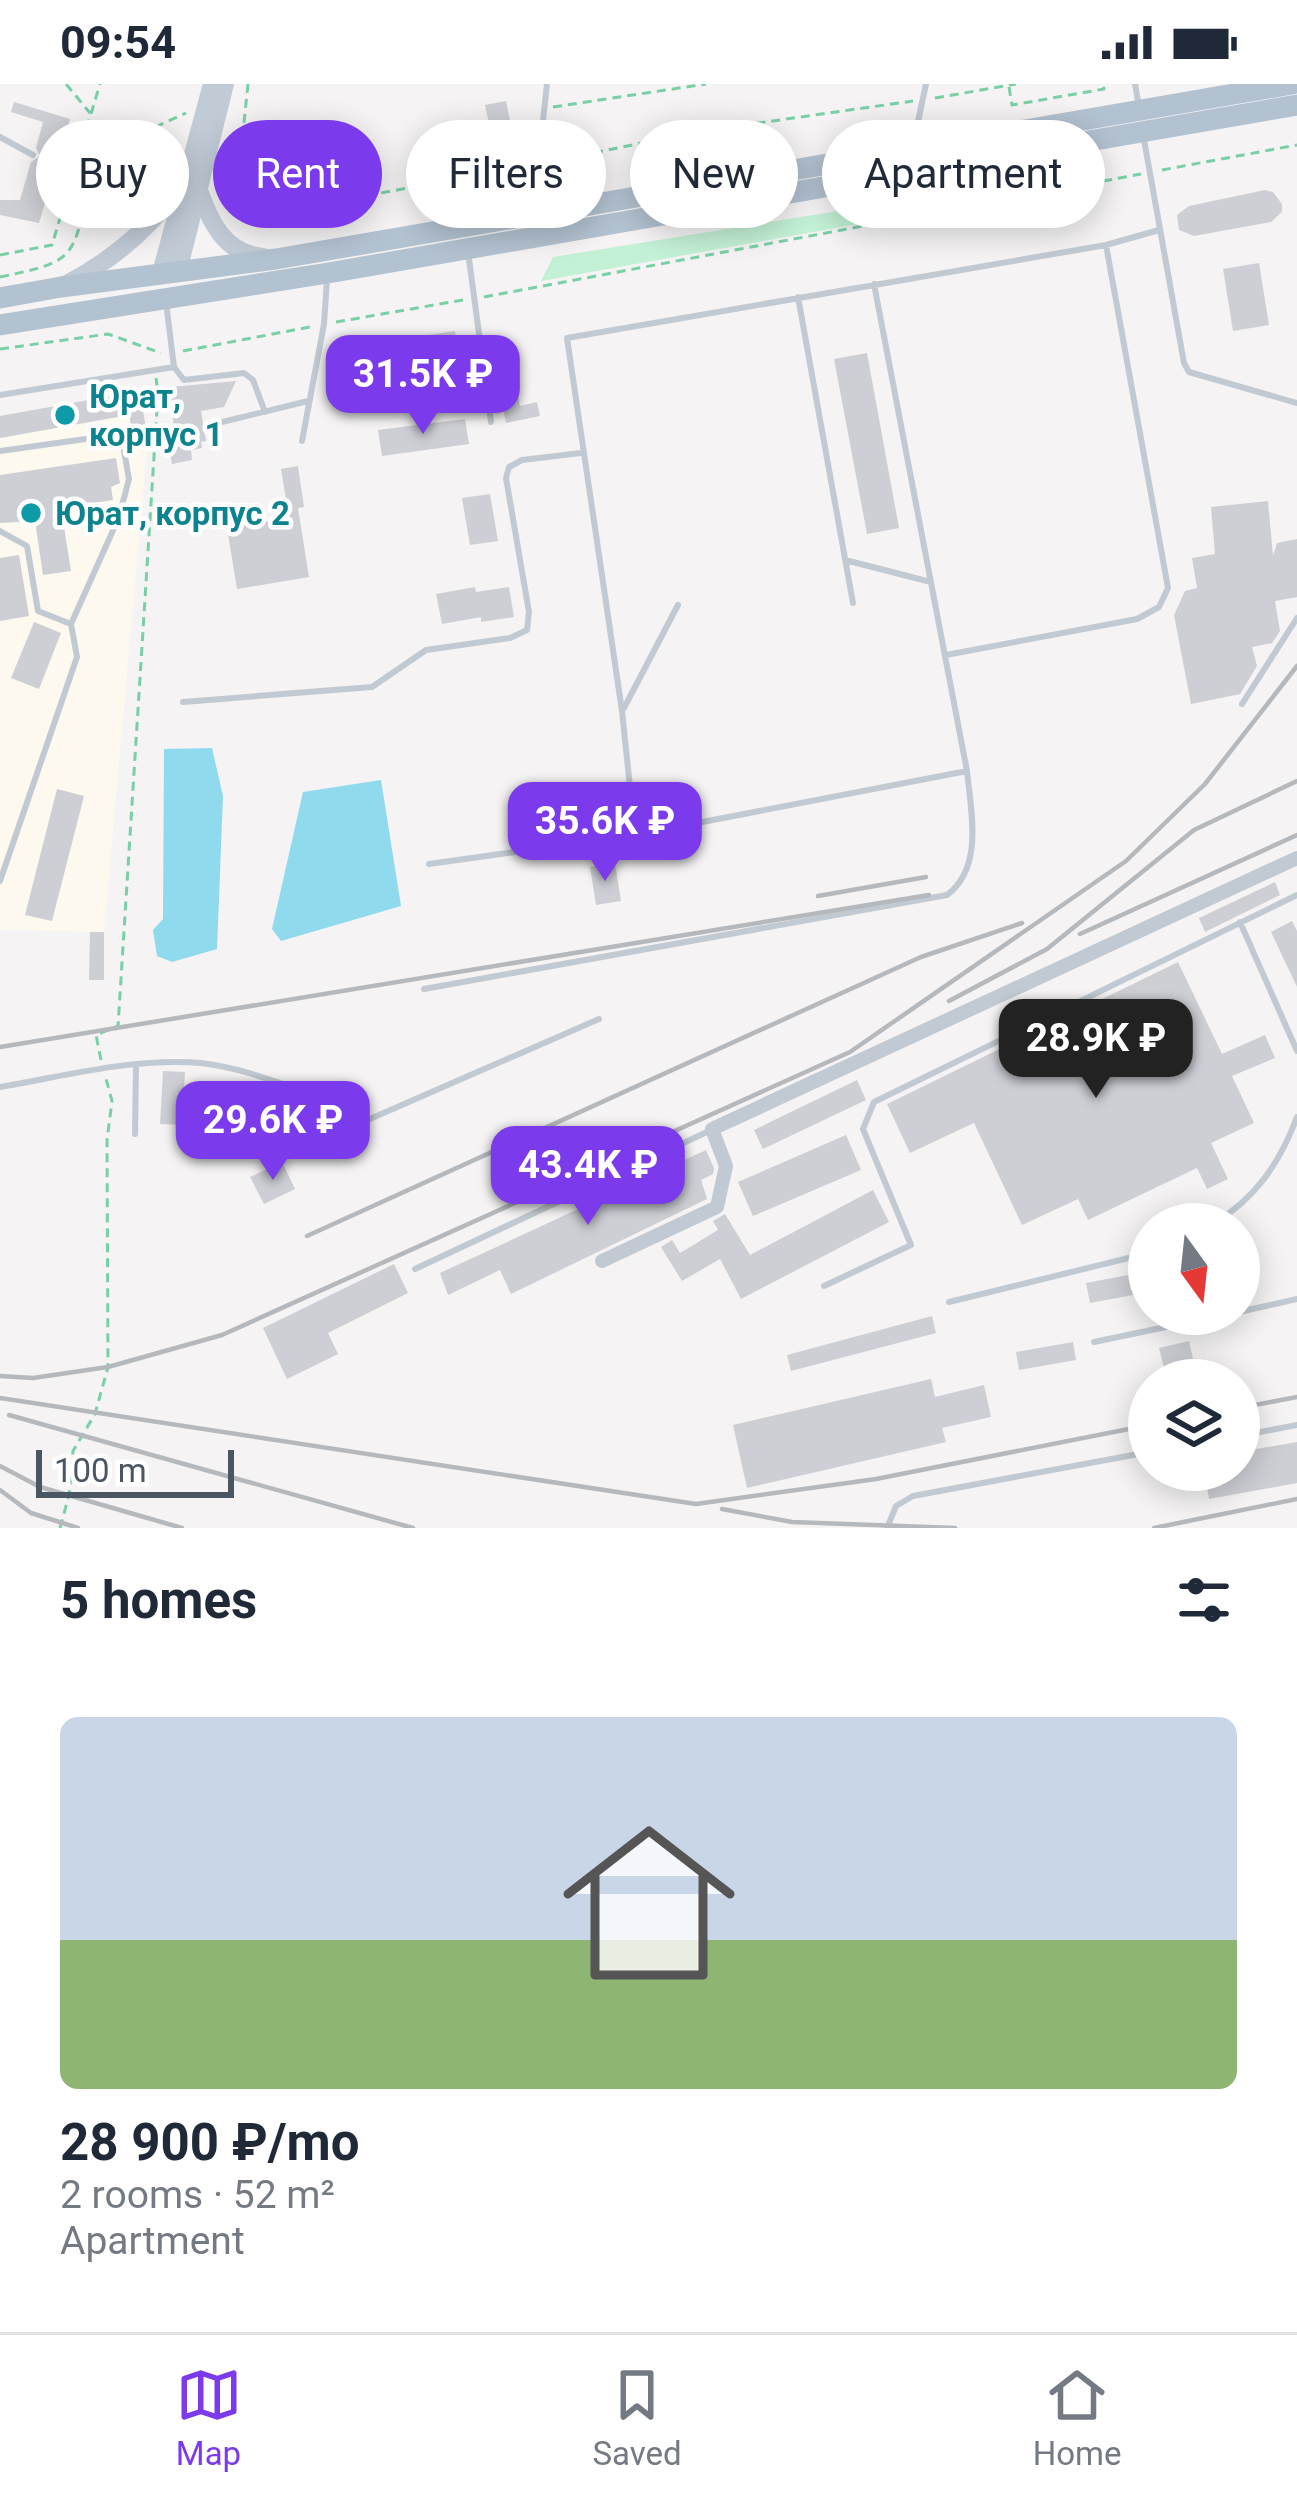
<!DOCTYPE html>
<html lang="en">
<head>
<meta charset="utf-8">
<style>
  :root { --surface:#fff; --page:#f6f6f7; --text:#1f2937; --muted:#747a83; --line:#e0e1e3; --accent:#7c3aed }
  body { margin:0; font-family:Roboto,sans-serif; background:var(--page); color:var(--text); height:100vh; display:flex; flex-direction:column; font-size:45px; white-space:nowrap }
  * { box-sizing:border-box; margin:0 }
  p { font-size:39px; color:var(--muted) }
  .icon { flex:none; width:66px; height:66px; fill:none; stroke:currentColor; stroke-width:2; stroke-linecap:round; stroke-linejoin:round }
  .map { position:relative; height:1444px; overflow:hidden }
  .panel { display:flex; flex-direction:column; background:var(--surface); flex:1 }
  .panel>* { flex:none }
  .guide { position:absolute; left:36px; top:36px; width:1227px; height:108px; display:flex; gap:24px }
  .needle { width:78px; rotate:165deg }
  .buttons { position:absolute; left:1128px; top:1119px; display:grid; gap:24px }
  .buttons a { display:grid; place-items:center; width:132px; height:132px; border-radius:50%; background:var(--surface); box-shadow:0 6px 30px #0003; font-size:60px }
  .scale { position:absolute; left:36px; bottom:30px; width:198px; box-sizing:border-box; padding-left:12px; border:6px solid #4a5661; border-top:0; font-size:33px; line-height:42px; white-space:nowrap; color:#4a5661; -webkit-text-stroke:9px #fff; paint-order:stroke }
  .price { position:absolute; translate:-50% -102px; padding:0 27px; border-radius:24px; background:var(--accent); color:#fff; font-size:39px; line-height:78px; filter:drop-shadow(0 3px 6px #0008) }
  .price::after { content:''; position:absolute; left:50%; top:72px; width:36px; height:27px; margin-left:-18px; background:inherit; clip-path:polygon(0 0,100% 0,50% 100%) }
  .price.active { background:#222; color:#fff }
  ul { padding:0; list-style:none }
  li { display:grid; align-content:center; gap:24px; height:636px; padding:0 60px }
  li+li { border-top:3px solid var(--line) }
  li span { display:grid; place-items:center; height:372px; border-radius:18px; color:#555 }
  li>.icon { margin-inline-start:auto }
  span .icon { width:216px; height:216px; fill:#fffc; stroke-width:1 }
  li b { font-size:51px }
  h2 { display:flex; justify-content:space-between; align-items:center; height:144px; padding:0 60px; font-size:51px }
  .chip { padding:0 42px; border-radius:54px; background:var(--surface); box-shadow:0 6px 30px #0003; font-size:42px; line-height:108px }
  .chip.active { background:var(--accent); color:#fff }
  .status { display:flex; justify-content:space-between; align-items:center; height:84px; padding:0 60px; background:var(--surface); direction:ltr }
  .status svg { height:33px; fill:currentColor }
  .dock { display:flex; justify-content:space-around; align-items:center; height:168px; border-top:3px solid var(--line); background:var(--surface); font-size:33px; color:var(--muted) }
  .dock a { display:grid; justify-items:center; gap:6px }
  .dock .active { color:var(--accent) }
  .map>svg:first-child { display:block }
</style>
</head>
<body>
<div class="status"><b>09:54</b><svg viewBox="0 0 49 12"><path d="M0 12V9h3v3zM5 12V6h3v6zM10 12V3h3v9zM15 12V0h3v12zM26 1h20v11H26zM47 4h2v5h-2z"/></svg></div>
<div class="map">
<svg width="1297" height="1444" viewBox="0 0 1297 1444">
  <rect width="100%" height="100%" fill="#f5f3f3"/>
  <path fill="#fdf9ef" d="M129 331 134 355 148 353 104 848 0 846V354Z"/>
  <path fill="#c3f1d5" d="M1000 101 1003 114 541 197 553 173Z"/>
  <path fill="#90daee" d="M212 664 223 712 217 865 172 878 157 872 153 846 163 835 164 665Z
    M381 696 401 822 281 857 272 845 303 708Z"/>
  <path fill="#cdcfd5" d="M506 17 511 41 490 45 485 21Z
    M14 18 70 35 59 71 50 76 55 85 39 139 0 131V116H20L31 78 40 72 36 64 43 38 11 28Z
    M1265 106 1273 108 1282 120V128L1271 138 1194 152 1179 146 1177 131 1189 122Z
    M1259 179 1269 241 1233 247 1223 185Z
    M455 247 464 308 403 317 393 256Z
    M867 269 899 444 867 450 834 275Z
    M512 280 520 322 537 318 540 332 506 339 495 283Z
    M236 297 224 323 201 327 206 357 201 358 202 364 191 366 192 376 172 380 169 363 175 362 171 303Z
    M139 307 148 353 134 356 129 331 0 354V332Z
    M465 335 469 360 382 372 378 346Z
    M116 374 120 399 111 403 113 416 61 424 71 487 43 491 35 437 0 439V391Z
    M298 382 304 423 298 424 309 493 237 505 227 444 289 434 281 385Z
    M490 410 498 457 470 461 462 414Z
    M1268 417 1273 472 1277 459 1297 455V513L1275 517 1280 547 1272 559 1252 563 1257 582 1240 610 1191 620 1174 531 1185 507 1197 504 1192 474 1215 470 1211 423Z
    M19 471 29 532 0 537V474Z
    M475 503 476 508 509 503 514 533 481 538V533L442 540 436 510Z
    M34 538 61 549 39 605 11 594Z
    M57 705 84 712 52 837 25 831Z
    M615 779 621 817 596 821 590 783Z
    M1275 798 1280 811 1205 848 1199 834Z
    M1292 837 1297 847V903L1271 848Z
    M90 848H104V896H89Z
    M1178 878 1222 970 1265 951 1275 974 1232 992 1254 1039 1211 1059 1228 1095 1207 1105 1197 1084 1088 1136 1078 1115 1022 1141 974 1039 910 1069 887 1020Z
    M163 987 185 988 182 1041 160 1040Z
    M857 996 866 1016 763 1065 754 1046Z
    M846 1051 861 1086 753 1132 738 1098Z
    M706 1066 714 1084 713 1090 701 1096 707 1115 511 1210 500 1186 448 1211 440 1189Z
    M282 1078 295 1105 264 1120 250 1093Z
    M873 1106 889 1138 741 1215 720 1175 682 1197 661 1163 672 1156 680 1169 718 1146 713 1137 725 1130 750 1171Z
    M394 1180 408 1209 328 1249 338 1270 287 1295 263 1244Z
    M1149 1187V1208L1090 1219 1086 1199Z
    M932 1232 936 1249 791 1287 787 1271Z
    M1189 1257 1198 1296H1167L1159 1264Z
    M1073 1258 1076 1276 1019 1286 1016 1268Z
    M931 1295 935 1313 984 1301 991 1333 942 1344 946 1358 747 1404 733 1341Z
    M1297 1358V1399L1209 1415 1204 1386H1239V1368Z"/>
  <g fill="none" stroke-linecap="round" stroke-linejoin="round">
    <path stroke="#7ad0a6" stroke-width="3" stroke-dasharray="9 6" stroke-linecap="butt" d="M66 0 90 29
      M248 0 239 86 241 108 259 122 298 124 529 82
      M1009 3 1012 21 1104 5 1103 0
      M935 14 1016 0
      M553 23 706 0
      M78 73 100 0
      M550 78 695 48 913 17
      M95 84 109 64 186 29
      M1162 86 1297 61
      M0 171 52 161 72 94
      M0 193C78 177 72 174 90 99
      M484 213 1141 90
      M336 238 463 216
      M0 265 108 250 161 269
      M183 267 315 242
      M101 976 96 951 118 942 158 309 156 294
      M60 1444 69 1411 73 1367 95 1330 108 1283 107 1056 112 1017 105 991"/>
    <path stroke="#c1cad2" stroke-width="6" d="M1135 0 1139 23
      M1143 50 1184 279 1189 288 1297 319
      M0 53 33 71
      M913 61 926 0
      M57 78 163 119
      M533 128 547 0
      M468 168 491 338
      M798 213 853 519
      M174 283 184 296 244 289 253 296 265 328
      M0 311 174 283 166 218
      M210 341 308 317
      M302 357 324 240 327 195
      M0 367 121 350 129 395 119 433 71 540 77 573 0 797
      M0 447 27 462 38 527 71 540
      M845 476 927 497
      M946 571 1137 535 1159 523 1168 504 1106 161
      M183 618 372 603 426 566 510 554 527 546 529 528 506 394 509 383 522 376 581 369
      M1242 620 1297 534
      M624 624 678 521
      M635 751 622 627 567 254 1106 161 1159 146
      M429 780 635 751 967 687
      M1240 838 1297 967
      M424 905 947 811C984 783 971 728 967 687L874 200
      M0 1003C65 992 135 973 201 979 249 984 324 1014 367 1035
      M135 1050 136 981
      M292 1069 599 935
      M1213 1140C1255 1115 1280 1079 1297 1033
      M415 1185 709 1047
      M824 1202 911 1161 863 1045 874 1018 1297 811
      M949 1218 1149 1169
      M1239 1228 1297 1215
      M1094 1258 1228 1230
      M1239 1352 1297 1341
      M887 1444 896 1422 913 1412 1149 1368"/>
    <path stroke="#c1cad2" stroke-width="14" d="M602 1177 717 1123 726 1082 712 1045 1297 774"/>
    <path stroke="#c1cbd6" stroke-width="18" d="M198 104C211 138 223 169 263 173
      M178 187 225 0
      M161 189 212 0
      M65 201C111 177 149 146 179 103"/>
    <path stroke="#b3c2d1" stroke-width="21" d="M0 214 61 203 276 175 1292 0
      M0 241 328 189 1297 21"/>
    <path stroke="#b5b8bd" stroke-width="4.5" d="M818 812 926 793
      M1080 850 1297 751
      M949 917 1047 865 1194 746 1297 697
      M0 963 929 811
      M307 1152 921 873 1022 839
      M0 1292 33 1294 108 1283 222 1251 850 968 1126 777 1205 700 1297 582
      M0 1314 696 1420 876 1395 1149 1341
      M1239 1324 1297 1313
      M9 1331 413 1444
      M0 1382 40 1403 182 1444
      M0 1406 31 1429 78 1444
      M722 1425 792 1438 955 1444
      M1154 1444 1297 1415"/>
  </g>
  <g fill="#0f9aa8" stroke="#fff" stroke-width="4.5">
    <circle cx="65" cy="331" r="12"/>
    <circle cx="31" cy="429" r="12"/>
  </g>
  <g text-anchor="middle" stroke-width="9" stroke-linejoin="round" paint-order="stroke">
    <g font-size="33" font-weight="bold" fill="#0d838f" stroke="#fff" text-anchor="start">
      <text x="89" y="324">Юрат,<tspan x="89" dy="38">корпус 1</tspan></text>
      <text x="55" y="441">Юрат, корпус 2</text>
    </g>
  </g>
</svg>
<div class="buttons">
<a><svg class="needle" viewBox="-14 -14 28 28"><path d="M0-13l5 13h-10z" fill="#e53935"/><path d="M0 13l5-13h-10z" fill="#747a83"/></svg></a>
<a><svg class="icon" aria-label="layers" viewBox="0 0 24 24"><path d="M12 4l9 5-9 5-9-5zM3 14l9 5 9-5"/></svg></a>
</div>
<div class="scale">100 m</div>
<b class="price" style="left:423px;top:353px">31.5K ₽</b>
<b class="price" style="left:605px;top:800px">35.6K ₽</b>
<b class="price active" style="left:1096px;top:1017px">28.9K ₽</b>
<b class="price" style="left:273px;top:1099px">29.6K ₽</b>
<b class="price" style="left:588px;top:1144px">43.4K ₽</b>
<div class="guide">
<a class="chip">Buy</a>
<a class="chip active">Rent</a>
<a class="chip">Filters</a>
<a class="chip">New</a>
<a class="chip">Apartment</a>
</div>
</div>
<section class="panel">
<h2>5 homes<svg class="icon" aria-label="filters" viewBox="0 0 24 24"><path d="M4 7h16M4 17h16"/><circle cx="9" cy="7" r="2"/><circle cx="15" cy="17" r="2"/></svg></h2>
<ul>
<li><span style="background:linear-gradient(#c9d6e8 60%,#8fb573 0)"><svg class="icon" aria-label="home" viewBox="0 0 24 24"><path d="M3 11l9-7 9 7M6 9v11h12V9"/></svg></span><div><b>28 900 ₽/mo</b><p>2 rooms · 52 m²</p><p>Apartment</p></div></li>
</ul>
</section>
<nav class="dock">
<a class="active"><svg class="icon" aria-label="map" viewBox="0 0 24 24"><path d="M3 6l6-2 6 2 6-2v14l-6 2-6-2-6 2zM9 4v14M15 6v14"/></svg>Map</a>
<a><svg class="icon" aria-label="saved" viewBox="0 0 24 24"><path d="M7 4h10v16l-5-4-5 4z"/></svg>Saved</a>
<a><svg class="icon" aria-label="home" viewBox="0 0 24 24"><path d="M3 11l9-7 9 7M6 9v11h12V9"/></svg>Home</a>
</nav>
</body>
</html>
